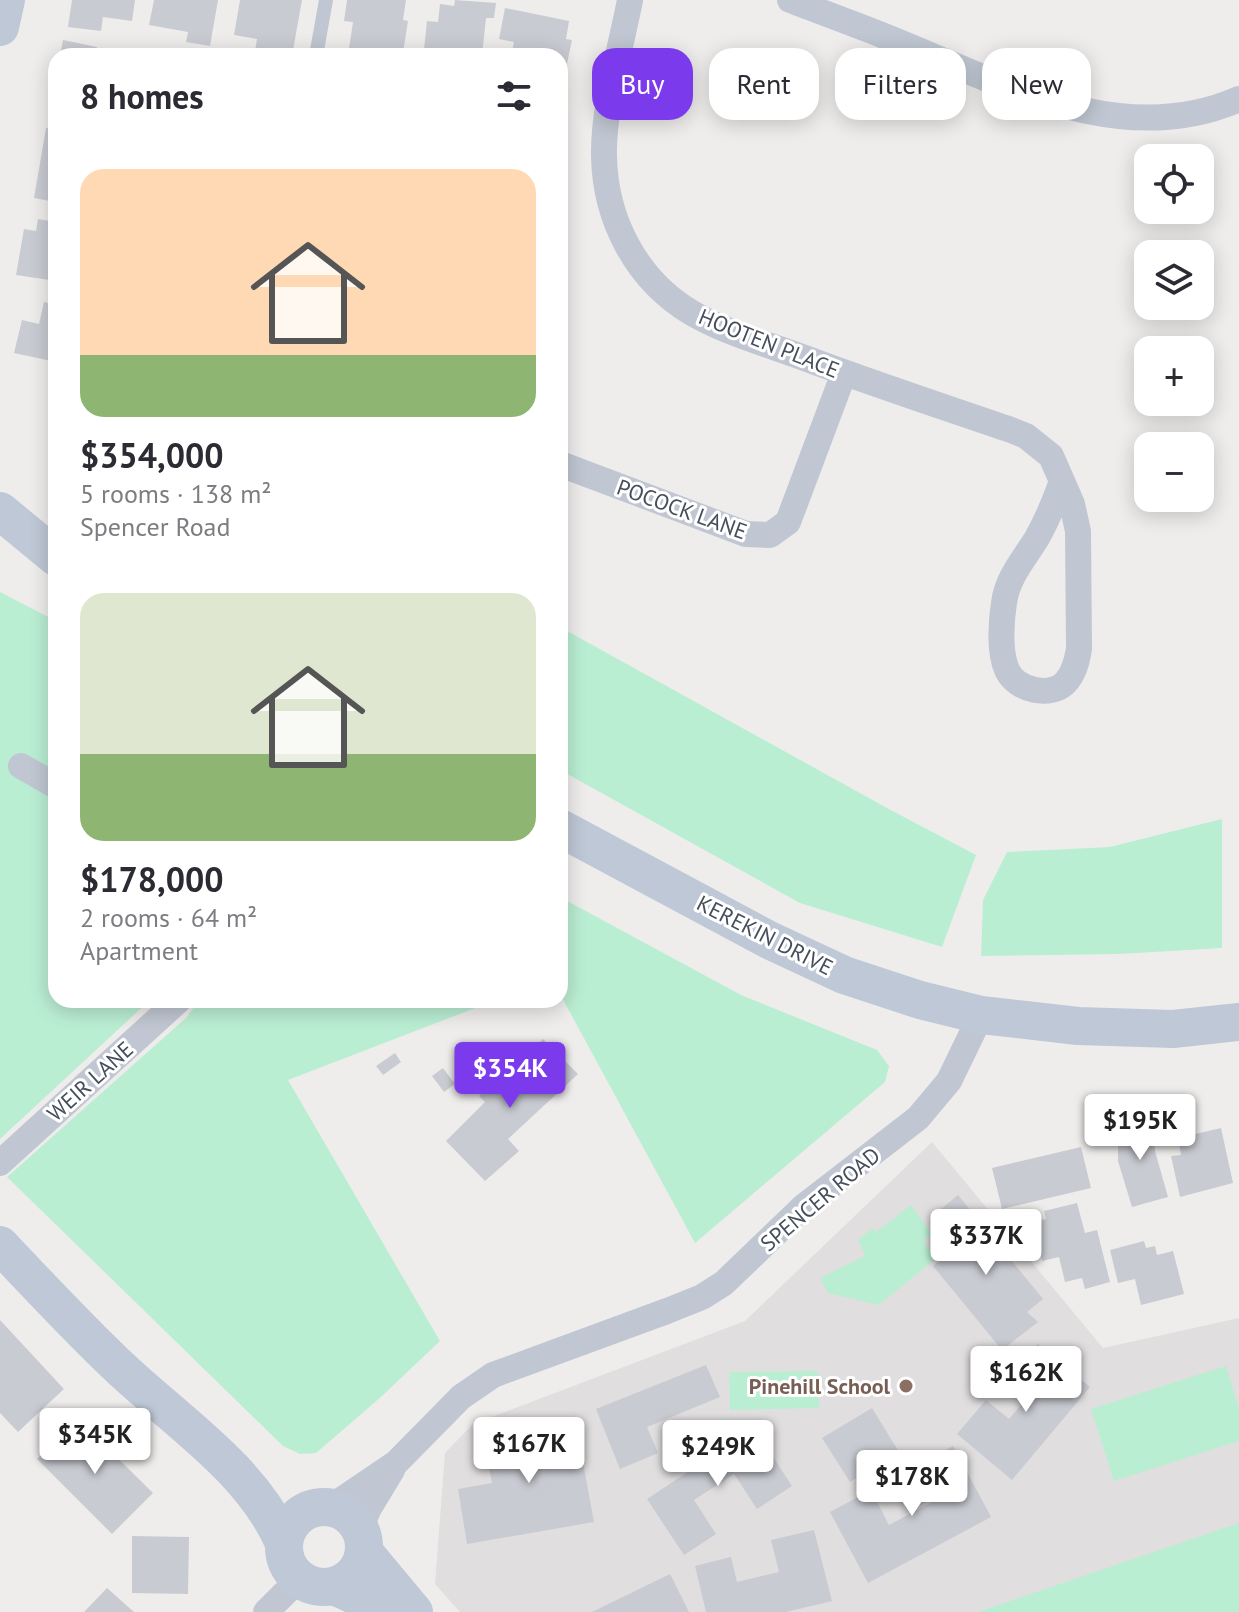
<!DOCTYPE html>
<html lang="en">
<head>
<meta charset="utf-8">
<style>
  :root { --surface:#fff; --page:#f7f7f7; --text:#2b2b33; --muted:#7c7c81; --accent:#7c3aed }
  body { margin:0; font-family:"PT Sans",sans-serif; background:var(--page); color:var(--text); height:100vh; display:flex; flex-direction:column; font-size:30px; white-space:nowrap }
  * { box-sizing:border-box; margin:0 }
  p { font-size:26px; color:var(--muted) }
  .icon { flex:none; width:44px; height:44px; fill:none; stroke:currentColor; stroke-width:2; stroke-linecap:round; stroke-linejoin:round }
  .map { position:relative; flex:1; overflow:hidden }
  .drawer { position:absolute; left:48px; top:48px; width:520px; height:960px; display:flex; flex-direction:column; background:var(--surface); border-radius:24px; box-shadow:0 4px 20px #0003 }
  .drawer>* { flex:none }
  .top-card { position:absolute; left:592px; top:48px; width:526px; height:72px; display:flex; gap:16px }
  .tools { position:absolute; left:1134px; top:144px; display:grid; gap:16px }
  .tools a { display:grid; place-items:center; width:80px; height:80px; border-radius:16px; background:var(--surface); box-shadow:0 4px 20px #0003; font-size:40px }
  .price { position:absolute; translate:-50% -68px; padding:0 18px; border-radius:8px; background:#fff; color:#222; font-size:26px; line-height:52px; filter:drop-shadow(0 2px 4px #0008) }
  .price::after { content:''; position:absolute; left:50%; top:48px; width:24px; height:18px; margin-left:-12px; background:inherit; clip-path:polygon(0 0,100% 0,50% 100%) }
  .price.on { background:var(--accent); color:#fff }
  ul { padding:0; list-style:none }
  li { display:grid; align-content:center; gap:16px; height:424px; padding:0 32px }
  li span { display:grid; place-items:center; height:248px; border-radius:24px; color:#555 }
  li>.icon { margin-inline-start:auto }
  span .icon { width:144px; height:144px; fill:#fffc; stroke-width:1 }
  li b { font-size:34px }
  h2 { display:flex; justify-content:space-between; align-items:center; height:96px; padding:0 32px; font-size:34px }
  .chip { padding:0 28px; border-radius:24px; background:var(--surface); box-shadow:0 4px 20px #0003; font-size:28px; line-height:72px }
  .chip.on { background:var(--accent); color:#fff }
  .map>svg:first-child { display:block }
</style>
</head>
<body>
<div class="map">
<svg width="1239" height="1612" viewBox="0 0 1239 1612">
  <rect width="100%" height="100%" fill="#efedec"/>
  <path fill="#e0dede" d="M932 1142 1103 1348 1239 1318V1612H460L435 1584 445 1453 473 1424 745 1321Z"/>
  <path fill="#baeed3" d="M0 592 56 621V1000H150L0 1139Z
    M560 627 887 808 976 855 942 947 800 903 560 770Z
    M1222 819V948L1120 954 981 956 983 900 1007 852 1110 847Z
    M560 897 741 995 877 1050 889 1066 885 1082 695 1243 560 994Z
    M199 1000H496L288 1080 440 1341 381 1397 316 1453 300 1454 283 1446 7 1177 187 1017Z
    M911 1205 932 1234 923 1241 936 1258 879 1305 828 1293 820 1278 865 1256 858 1240 873 1228 876 1232Z
    M1226 1366 1239 1409V1441L1114 1481 1091 1409Z
    M818 1371 819 1408 730 1410 729 1372Z
    M1239 1523V1612H978Z"/>
  <path fill="#c9cbd2" d="M72 0H135L132 21 103 17 101 31 68 27Z
    M154 0H218L210 46 186 42 188 32 149 25Z
    M240 0H302L292 56 255 51 257 39 234 35Z
    M347 0H406L403 20 408 21 403 53 391 51V56H362L363 51 349 49 353 22 344 21Z
    M455 0 496 3 494 18H486L482 56H431L432 49H424L427 21 438 22 440 4 454 6Z
    M505 8 569 21 566 39 572 40 561 92 560 56H511L514 42 499 39Z
    M63 40 97 47 95 56H60Z
    M46 128 56 129V193L52 192 50 201 34 198Z
    M38 219 56 222V281L16 275 24 229 36 231Z
    M44 302 56 305V362L14 353 22 320 39 324Z
    M543 1039 578 1074 508 1139 519 1151 485 1181 446 1141 485 1102 479 1096 487 1088 493 1094 510 1078 507 1075Z
    M395 1053 401 1062 383 1075 376 1066Z
    M443 1068 455 1084 444 1092 432 1076Z
    M1118 1121H1153L1155 1151 1168 1197 1132 1207 1118 1161Z
    M1221 1128 1233 1183 1180 1197 1171 1156 1181 1155 1178 1138Z
    M1081 1147 1091 1188 1002 1209 992 1168Z
    M958 1195 1043 1299 1027 1312 1038 1322 1002 1350 933 1266 958 1245 934 1215Z
    M1077 1203 1085 1233 1097 1230 1110 1282 1085 1289 1082 1278 1065 1282 1059 1257 1042 1261 1033 1222 1046 1219 1044 1211Z
    M1144 1241 1146 1248 1155 1246 1157 1255 1173 1251 1184 1294 1141 1305 1135 1279 1118 1283 1110 1250Z
    M0 1320 64 1389 18 1432 0 1413Z
    M1038 1344 1090 1387 1012 1480 957 1434 986 1400 1009 1419 1032 1392 1012 1375Z
    M706 1365 720 1397 647 1427 658 1453 620 1469 596 1409Z
    M872 1408 899 1452 850 1482 822 1438Z
    M78 1419 153 1493 112 1534 37 1459Z
    M575 1420 594 1522 467 1544 458 1489 492 1483 483 1437Z
    M754 1428 792 1486 757 1509 734 1474 694 1500 716 1534 684 1555 647 1499Z
    M953 1446 991 1517 868 1583 830 1512 871 1490 889 1525 932 1502 913 1468Z
    M814 1530 832 1601 786 1612H706L695 1566 731 1557 737 1582 779 1572 771 1540Z
    M132 1536 189 1537 188 1594 132 1593Z
    M670 1574 689 1612H592Z
    M107 1588 134 1612H84Z"/>
  <g fill="none" stroke-linecap="round" stroke-linejoin="round">
    <path stroke="#c0c7d2" stroke-width="14" d="M316 56 326 0"/>
    <path stroke="#c0c7d2" stroke-width="26" d="M630 0C621 47 603 108 604 156 605 219 636 280 692 313 728 334 771 345 810 360 877 385 944 407 1011 430L1026 436 1051 456 1072 504 1078 531 1079 649C1077 661 1074 674 1065 683 1050 698 1016 690 1007 670 999 652 1001 622 1004 603 1007 578 1024 559 1037 538 1047 520 1055 501 1062 481
      M790 0C826 14 863 27 899 42 1004 85 1124 150 1239 99
      M560 464 746 534 770 535 788 522 844 373
      M21 766 56 786
      M0 1163 179 1000
      M331 1507 396 1463 461 1397 493 1375 667 1311 702 1297 724 1283 803 1207 918 1118 949 1081 981 1015
      M360 1529 369 1508 392 1470
      M266 1612 299 1579"/>
    <path stroke="#bfc8d6" stroke-width="38" d="M0 27 6 0
      M0 511 56 557
      M560 828 769 940 844 975 920 1000 981 1015 1078 1026 1173 1029 1239 1022
      M0 1245C38 1285 76 1326 116 1364 173 1419 250 1467 283 1541
      M284 1547a40 40 0 1 1 80 0a40 40 0 1 1-80 0Z
      M364 1552 414 1612
      M334 1586 356 1596 371 1612"/>
  </g>
  <circle fill="#8d6e63" stroke="#fff" stroke-width="3" cx="906" cy="1386" r="8"/>
  <g text-anchor="middle" stroke-width="6" stroke-linejoin="round" paint-order="stroke">
    <g font-size="22" fill="#454e5a" stroke="#fff">
      <text transform="translate(769 343) rotate(22)" y="8">HOOTEN PLACE</text>
      <text transform="translate(682 509) rotate(20)" y="8">POCOCK LANE</text>
      <text transform="translate(765 935) rotate(27)" y="8">KEREKIN DRIVE</text>
      <text transform="translate(90 1081) rotate(-42)" y="8">WEIR LANE</text>
      <text transform="translate(820 1199) rotate(-40)" y="8">SPENCER ROAD</text>
    </g>
    <g font-size="22" font-weight="bold" fill="#785e54" stroke="#fff" text-anchor="end">
      <text x="890" y="1394">Pinehill School</text>
    </g>
  </g>
</svg>
<div class="tools">
<a><svg class="icon" aria-label="locate" viewBox="0 0 24 24"><circle cx="12" cy="12" r="6"/><path d="M12 2v4M12 18v4M2 12h4M18 12h4"/></svg></a>
<a><svg class="icon" aria-label="layers" viewBox="0 0 24 24"><path d="M12 4l9 5-9 5-9-5zM3 14l9 5 9-5"/></svg></a>
<a>+</a>
<a>−</a>
</div>
<b class="price on" style="left:510px;top:1110px">$354K</b>
<b class="price" style="left:1140px;top:1162px">$195K</b>
<b class="price" style="left:986px;top:1277px">$337K</b>
<b class="price" style="left:1026px;top:1414px">$162K</b>
<b class="price" style="left:95px;top:1476px">$345K</b>
<b class="price" style="left:529px;top:1485px">$167K</b>
<b class="price" style="left:718px;top:1488px">$249K</b>
<b class="price" style="left:912px;top:1518px">$178K</b>
<div class="top-card">
<a class="chip on">Buy</a>
<a class="chip">Rent</a>
<a class="chip">Filters</a>
<a class="chip">New</a>
</div>
<section class="drawer">
<h2>8 homes<svg class="icon" aria-label="filters" viewBox="0 0 24 24"><path d="M4 7h16M4 17h16"/><circle cx="9" cy="7" r="2"/><circle cx="15" cy="17" r="2"/></svg></h2>
<ul>
<li><span style="background:linear-gradient(#ffd9b3 75%,#8fb573 0)"><svg class="icon" aria-label="home" viewBox="0 0 24 24"><path d="M3 11l9-7 9 7M6 9v11h12V9"/></svg></span><div><b>$354,000</b><p>5 rooms · 138 m²</p><p>Spencer Road</p></div></li>
<li><span style="background:linear-gradient(#dfe7d0 65%,#8fb573 0)"><svg class="icon" aria-label="home" viewBox="0 0 24 24"><path d="M3 11l9-7 9 7M6 9v11h12V9"/></svg></span><div><b>$178,000</b><p>2 rooms · 64 m²</p><p>Apartment</p></div></li>
</ul>
</section>
</div>
</body>
</html>
